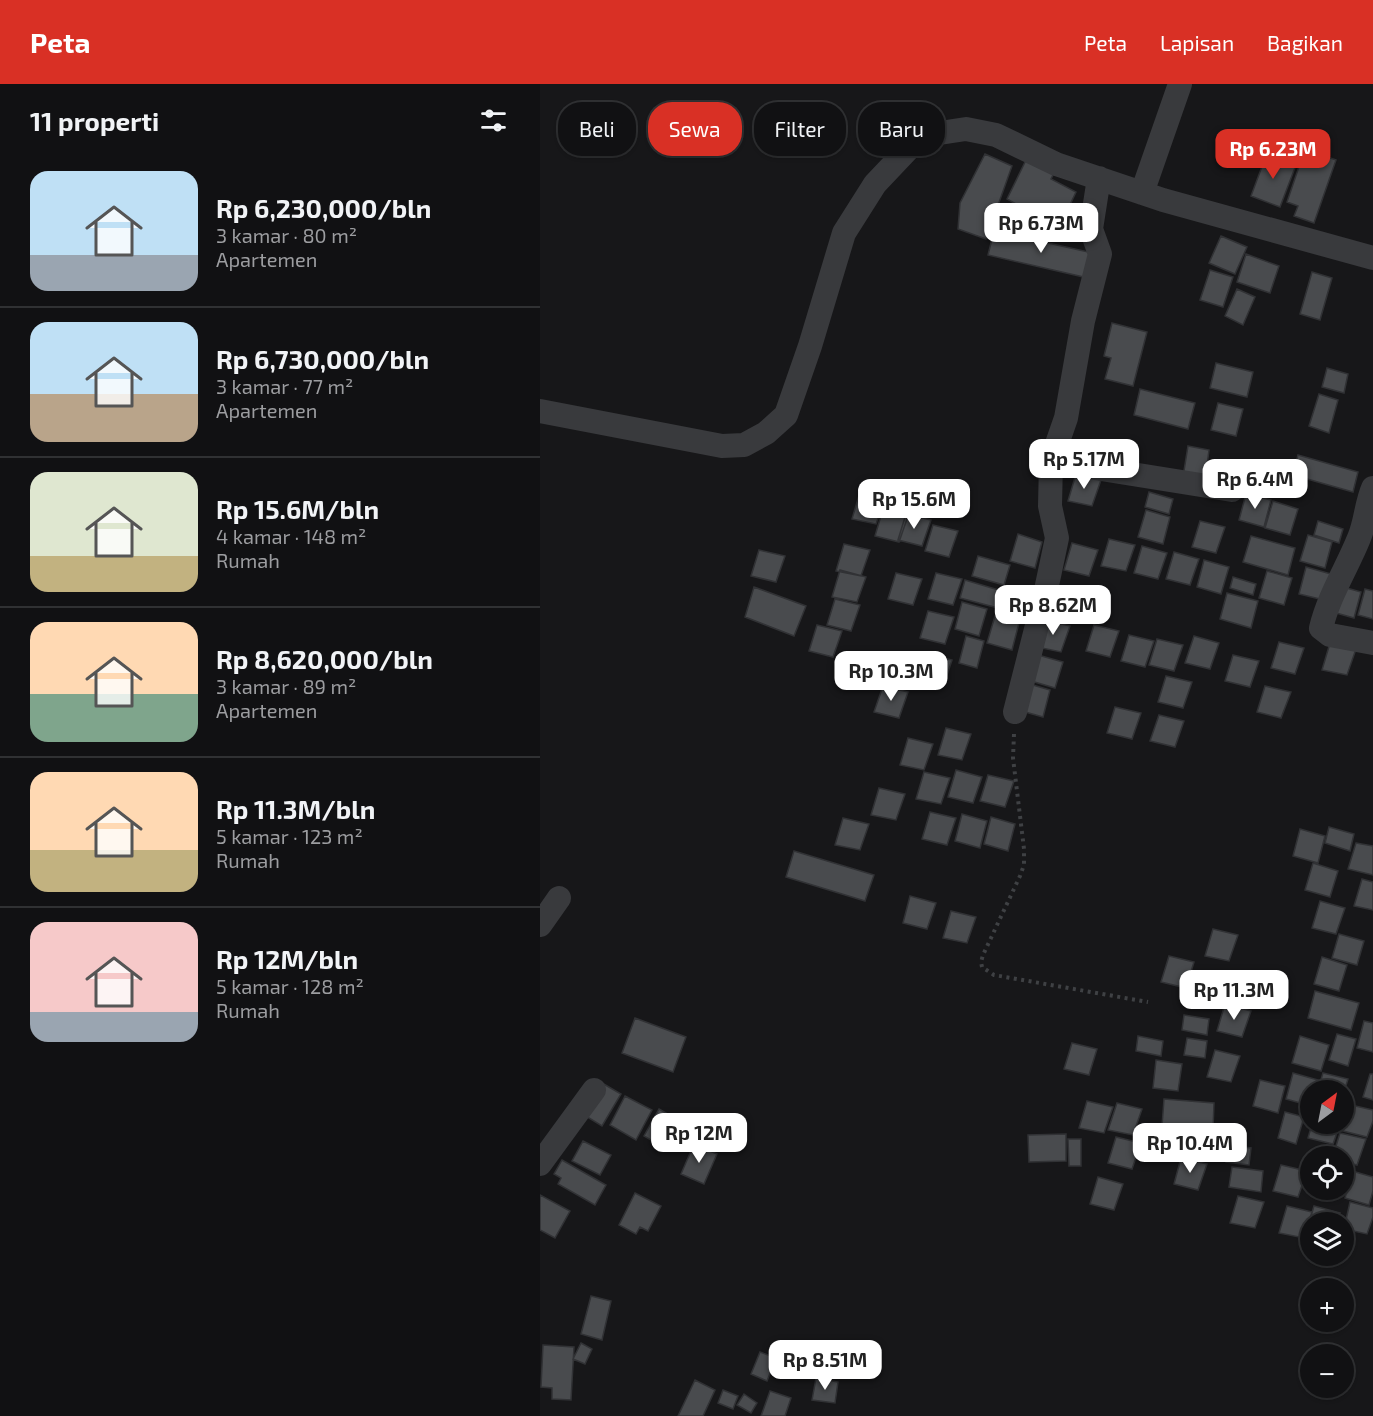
<!DOCTYPE html>
<html lang="id">
<head>
<meta charset="utf-8">
<style>
  :root { --surface:#111113; --page:#1e1f21; --text:#f1f3f6; --muted:#9c9da0; --line:#303133; --accent:#d93025 }
  body { margin:0; font-family:"Exo 2",sans-serif; background:var(--page); color:var(--text); height:100vh; display:flex; flex-direction:column; font-size:22px; white-space:nowrap }
  * { box-sizing:border-box; margin:0 }
  p { font-size:20px; color:var(--muted) }
  .icon { flex:none; width:33px; height:33px; fill:none; stroke:currentColor; stroke-width:2; stroke-linecap:round; stroke-linejoin:round }
  .map { position:relative; flex:1; overflow:hidden }
  .sheet { display:flex; flex-direction:column; background:var(--surface); width:540px }
  .sheet>* { flex:none }
  .banner { position:absolute; left:18px; top:18px; width:570px; height:54px; display:flex; gap:12px }
  .needle { width:39px; rotate:32deg }
  .fabs { position:absolute; left:760px; top:996px; display:grid; gap:12px }
  .fabs a { display:grid; place-items:center; width:54px; height:54px; border-radius:50%; background:var(--surface); box-shadow:0 2px 4px #0004,0 0 0 2px var(--line); font-size:30px }
  .price { position:absolute; translate:-50% -51px; padding:0 14px; border-radius:12px; background:#fff; color:#222; font-size:20px; line-height:39px; filter:drop-shadow(0 2px 3px #0008) }
  .price::after { content:''; position:absolute; left:50%; top:36px; width:18px; height:14px; margin-left:-9px; background:inherit; clip-path:polygon(0 0,100% 0,50% 100%) }
  .price.active { background:var(--accent); color:#fff }
  ul { padding:0; list-style:none }
  li { display:flex; align-items:center; gap:18px; height:150px; padding:0 30px }
  li+li { border-top:2px solid var(--line) }
  li span { display:grid; place-items:center; flex:none; width:168px; height:120px; border-radius:18px; color:#555 }
  li>.icon { margin-inline-start:auto }
  span .icon { width:72px; height:72px; fill:#fffc; stroke-width:1 }
  li b { font-size:26px }
  h2 { display:flex; justify-content:space-between; align-items:center; height:72px; padding:0 30px; font-size:26px }
  .tag { padding:0 21px; border-radius:24px; background:var(--surface); box-shadow:0 2px 4px #0004,0 0 0 2px var(--line); font-size:21px; line-height:54px }
  .tag.active { background:var(--accent); color:#fff }
  header { display:flex; align-items:center; gap:36px; box-sizing:border-box; height:84px; padding:0 30px; background:var(--accent); color:#fff }
  header strong { font-size:28px }
  nav { display:flex; gap:33px; margin-inline-start:auto; font-size:21px }
  main { display:flex; flex:1; min-height:0 }
  .map>svg:first-child { display:block }
</style>
</head>
<body>
<header>
<strong>Peta</strong>
<nav><a>Peta</a><a>Lapisan</a><a>Bagikan</a></nav>
</header>
<main>
<section class="sheet">
<h2>11 properti<svg class="icon" aria-label="filters" viewBox="0 0 24 24"><path d="M4 7h16M4 17h16"/><circle cx="9" cy="7" r="2"/><circle cx="15" cy="17" r="2"/></svg></h2>
<ul>
<li><span style="background:linear-gradient(#bfe0f5 70%,#9aa5b1 0)"><svg class="icon" aria-label="home" viewBox="0 0 24 24"><path d="M3 11l9-7 9 7M6 9v11h12V9"/></svg></span><div><b>Rp 6,230,000/bln</b><p>3 kamar · 80 m²</p><p>Apartemen</p></div></li>
<li><span style="background:linear-gradient(#bfe0f5 60%,#b9a48a 0)"><svg class="icon" aria-label="home" viewBox="0 0 24 24"><path d="M3 11l9-7 9 7M6 9v11h12V9"/></svg></span><div><b>Rp 6,730,000/bln</b><p>3 kamar · 77 m²</p><p>Apartemen</p></div></li>
<li><span style="background:linear-gradient(#dfe7d0 70%,#c2b280 0)"><svg class="icon" aria-label="home" viewBox="0 0 24 24"><path d="M3 11l9-7 9 7M6 9v11h12V9"/></svg></span><div><b>Rp 15.6M/bln</b><p>4 kamar · 148 m²</p><p>Rumah</p></div></li>
<li><span style="background:linear-gradient(#ffd9b3 60%,#7fa58c 0)"><svg class="icon" aria-label="home" viewBox="0 0 24 24"><path d="M3 11l9-7 9 7M6 9v11h12V9"/></svg></span><div><b>Rp 8,620,000/bln</b><p>3 kamar · 89 m²</p><p>Apartemen</p></div></li>
<li><span style="background:linear-gradient(#ffd9b3 65%,#c2b280 0)"><svg class="icon" aria-label="home" viewBox="0 0 24 24"><path d="M3 11l9-7 9 7M6 9v11h12V9"/></svg></span><div><b>Rp 11.3M/bln</b><p>5 kamar · 123 m²</p><p>Rumah</p></div></li>
<li><span style="background:linear-gradient(#f6c9c9 75%,#9aa5b1 0)"><svg class="icon" aria-label="home" viewBox="0 0 24 24"><path d="M3 11l9-7 9 7M6 9v11h12V9"/></svg></span><div><b>Rp 12M/bln</b><p>5 kamar · 128 m²</p><p>Rumah</p></div></li>
</ul>
</section>
<div class="map">
<svg width="833" height="1332" viewBox="0 0 833 1332">
  <rect width="100%" height="100%" fill="#171719"/>
  <path fill="#494b4e" stroke="#313235" stroke-width="1.5" d="M765 65 796 76 774 139 754 132 758 122 747 118Z
    M727 69 756 81 740 123 711 112Z
    M445 70 472 82 446 155 418 145 420 119Z
    M487 74 514 89 511 95 536 108 519 144 467 115Z
    M454 147 553 169 548 194 448 171Z
    M681 152 707 163 695 190 669 179Z
    M706 170 739 182 730 209 697 198Z
    M670 186 693 193 683 223 660 216Z
    M772 188 792 194 780 236 760 230Z
    M697 205 715 213 703 241 685 232Z
    M572 239 607 248 593 302 565 295 571 274 564 272Z
    M676 279 713 288 707 313 670 304Z
    M787 284 808 290 804 309 782 303Z
    M600 305 655 319 648 345 594 331Z
    M779 310 798 316 789 349 769 342Z
    M678 319 703 325 696 352 671 346Z
    M648 362 669 366 665 397 643 393Z
    M758 371 818 388 813 408 753 391Z
    M536 390 561 396 552 422 528 417Z
    M320 408 345 415 336 440 312 435Z
    M609 408 633 415 629 430 605 423Z
    M706 410 731 416 724 443 699 436Z
    M733 417 758 425 750 451 725 444Z
    M343 425 368 432 359 458 335 452Z
    M606 426 630 433 623 460 598 453Z
    M366 430 391 436 382 462 358 456Z
    M660 437 685 443 676 469 652 463Z
    M778 437 803 445 799 459 774 451Z
    M393 441 418 447 409 473 385 467Z
    M478 450 502 458 495 484 470 477Z
    M768 451 792 458 785 484 760 477Z
    M711 452 755 464 748 491 703 478Z
    M569 455 595 461 586 487 561 482Z
    M532 459 558 466 549 492 524 486Z
    M304 460 330 466 321 492 296 487Z
    M602 462 627 469 618 495 594 489Z
    M219 466 245 472 236 498 211 492Z
    M634 468 659 475 650 501 626 495Z
    M438 472 470 481 464 501 432 492Z
    M664 476 689 483 681 510 657 503Z
    M766 483 791 490 784 516 759 510Z
    M300 486 326 493 317 518 292 513Z
    M727 487 752 494 744 521 719 514Z
    M356 489 382 495 373 521 348 515Z
    M396 489 422 495 413 521 388 515Z
    M693 493 716 500 713 511 690 504Z
    M425 496 462 507 458 524 420 514Z
    M796 501 821 508 814 534 789 527Z
    M214 503 266 522 254 552 205 533Z
    M825 505 833 507V535L818 531Z
    M537 506 563 512 553 539 529 533Z
    M687 509 718 517 711 544 680 535Z
    M295 515 320 521 311 547 287 541Z
    M422 518 447 525 439 552 415 545Z
    M388 527 414 533 405 560 380 554Z
    M455 532 479 539 472 566 447 559Z
    M505 536 530 542 521 568 497 563Z
    M277 541 302 547 293 573 269 567Z
    M554 541 579 547 570 573 546 567Z
    M589 551 614 557 605 583 581 577Z
    M426 552 444 557 437 584 419 579Z
    M654 552 679 559 670 585 645 579Z
    M617 555 643 561 634 587 609 581Z
    M739 558 764 564 755 590 731 584Z
    M790 559 816 565 807 591 782 586Z
    M387 570 412 576 403 603 379 597Z
    M498 571 523 578 515 604 491 597Z
    M693 571 719 577 710 603 685 597Z
    M345 573 370 579 361 605 337 599Z
    M626 592 652 598 643 624 618 618Z
    M486 599 510 606 503 633 478 626Z
    M343 602 368 608 359 634 334 628Z
    M725 602 751 608 741 634 717 628Z
    M575 623 601 629 592 655 567 649Z
    M619 631 644 637 635 663 610 657Z
    M406 644 431 650 422 676 398 671Z
    M368 654 393 660 384 686 360 681Z
    M416 686 442 693 433 719 408 713Z
    M384 688 410 694 401 720 376 715Z
    M448 691 474 697 465 723 440 717Z
    M339 704 365 710 356 736 331 731Z
    M390 728 416 734 407 761 382 755Z
    M422 730 447 737 440 764 415 757Z
    M451 733 475 740 468 767 444 760Z
    M303 734 329 740 320 766 295 761Z
    M789 743 814 750 810 767 785 759Z
    M760 745 785 752 778 779 753 772Z
    M816 759 833 762V791L808 785Z
    M254 767 334 791 325 817 246 793Z
    M773 779 798 787 790 813 765 806Z
    M822 795 833 798V826L814 822Z
    M370 812 396 819 387 845 363 839Z
    M780 817 805 824 796 850 772 844Z
    M411 827 436 833 427 859 403 854Z
    M673 845 698 851 689 877 665 872Z
    M799 850 824 857 817 881 792 874Z
    M629 872 654 878 646 904 621 898Z
    M782 873 807 881 799 907 774 900Z
    M775 907 819 919 811 946 768 934Z
    M685 920 711 927 702 953 677 947Z
    M644 931 669 935 667 951 642 946Z
    M95 934 146 953 133 988 82 969Z
    M824 937 833 939V968L817 964Z
    M797 950 816 955 808 982 789 976Z
    M598 952 623 957 621 972 596 967Z
    M760 952 789 961 781 987 752 979Z
    M647 954 667 957 665 974 644 971Z
    M532 959 557 965 549 991 524 985Z
    M675 966 700 972 691 998 667 993Z
    M616 976 642 980 638 1007 613 1004Z
    M753 989 778 996 775 1006H771V1022L746 1015Z
    M783 989 808 995 804 1008 778 1006Z
    M830 990H833V1016L823 1013Z
    M720 996 745 1002 738 1029 713 1022Z
    M62 999 81 1010 62 1042 44 1031Z
    M85 1012 112 1026 96 1056 70 1041Z
    M624 1015 674 1019 673 1046 622 1042Z
    M547 1017 573 1023 564 1049 539 1044Z
    M577 1019 602 1025 593 1051 568 1046Z
    M811 1021 833 1026V1037L827 1053 803 1047Z
    M119 1025 138 1036 123 1063 104 1052Z
    M745 1028 764 1033 756 1060 738 1054Z
    M772 1040H800L793 1060 768 1054Z
    M626 1043 673 1046 672 1062 625 1059Z
    M800 1049 826 1055 817 1081 804 1078V1072H793Z
    M526 1050V1077L489 1078 488 1051Z
    M576 1053 601 1059 592 1085 568 1079Z
    M528 1055H541V1082H529Z
    M43 1057 71 1071 60 1091 32 1077Z
    M154 1060 177 1070 164 1100 141 1090Z
    M688 1061 711 1064 709 1081 686 1078Z
    M641 1074 667 1080 658 1106 634 1100Z
    M22 1076 66 1101 55 1121 18 1100 21 1094 14 1090Z
    M741 1081 767 1087 758 1113 733 1107Z
    M692 1083 723 1087 721 1108 689 1103Z
    M812 1087 833 1093V1107L829 1121 805 1114Z
    M558 1093 583 1100 574 1126 550 1120Z
    M95 1109 121 1122 108 1147 100 1143 96 1150 79 1141Z
    M0 1111 30 1127 15 1154 0 1146Z
    M698 1112 724 1118 715 1144 690 1139Z
    M810 1118 833 1124V1133L827 1150 804 1145Z
    M747 1122 772 1128 764 1154 739 1149Z
    M774 1122 800 1129 796 1138H771V1150L766 1149Z
    M51 1212 71 1217 62 1256 41 1250Z
    M41 1259 52 1265 45 1280 33 1275Z
    M3 1261 34 1263 31 1316 12 1315V1304L1 1303Z
    M220 1268 236 1274 227 1297 211 1290Z
    M241 1276 257 1279 255 1288 239 1285Z
    M276 1294 298 1298 295 1319 272 1316Z
    M155 1296 175 1306 163 1332H138Z
    M183 1306 198 1312 193 1325 178 1319Z
    M230 1307 251 1314 245 1332H221Z
    M204 1310 217 1319 211 1329 197 1321Z"/>
  <g fill="none" stroke-linecap="round" stroke-linejoin="round">
    <path stroke="#3f4144" stroke-width="4" stroke-dasharray="3 4.5" stroke-linecap="butt" d="M474 650 473 674 484 765V781L480 792 443 871 441 878 442 883 454 891 608 918"/>
    <path stroke="#393a3d" stroke-width="24" d="M602 109 640 0
      M0 327 182 362 204 361 226 349 246 331 270 262 304 149 335 100 370 63 393 50 426 45 456 51 516 80 623 116 833 174
      M511 377 692 406
      M833 404C826 420 826 438 819 454 807 484 789 511 781 544L790 551 833 559
      M475 628 506 506 517 454 510 422 511 377 526 334 543 237 560 170 551 145 559 94
      M0 841 19 814
      M0 1080 54 1006"/>
  </g>
</svg>
<div class="fabs">
<a><svg class="needle" viewBox="-14 -14 28 28"><path d="M0-13l5 13h-10z" fill="#e53935"/><path d="M0 13l5-13h-10z" fill="#9c9da0"/></svg></a>
<a><svg class="icon" aria-label="locate" viewBox="0 0 24 24"><circle cx="12" cy="12" r="6"/><path d="M12 2v4M12 18v4M2 12h4M18 12h4"/></svg></a>
<a><svg class="icon" aria-label="layers" viewBox="0 0 24 24"><path d="M12 4l9 5-9 5-9-5zM3 14l9 5 9-5"/></svg></a>
<a>+</a>
<a>−</a>
</div>
<b class="price active" style="left:733px;top:96px">Rp 6.23M</b>
<b class="price" style="left:501px;top:170px">Rp 6.73M</b>
<b class="price" style="left:544px;top:406px">Rp 5.17M</b>
<b class="price" style="left:715px;top:426px">Rp 6.4M</b>
<b class="price" style="left:374px;top:446px">Rp 15.6M</b>
<b class="price" style="left:513px;top:552px">Rp 8.62M</b>
<b class="price" style="left:351px;top:618px">Rp 10.3M</b>
<b class="price" style="left:694px;top:937px">Rp 11.3M</b>
<b class="price" style="left:159px;top:1080px">Rp 12M</b>
<b class="price" style="left:650px;top:1090px">Rp 10.4M</b>
<b class="price" style="left:285px;top:1307px">Rp 8.51M</b>
<div class="banner">
<a class="tag">Beli</a>
<a class="tag active">Sewa</a>
<a class="tag">Filter</a>
<a class="tag">Baru</a>
</div>
</div>
</main>
</body>
</html>
